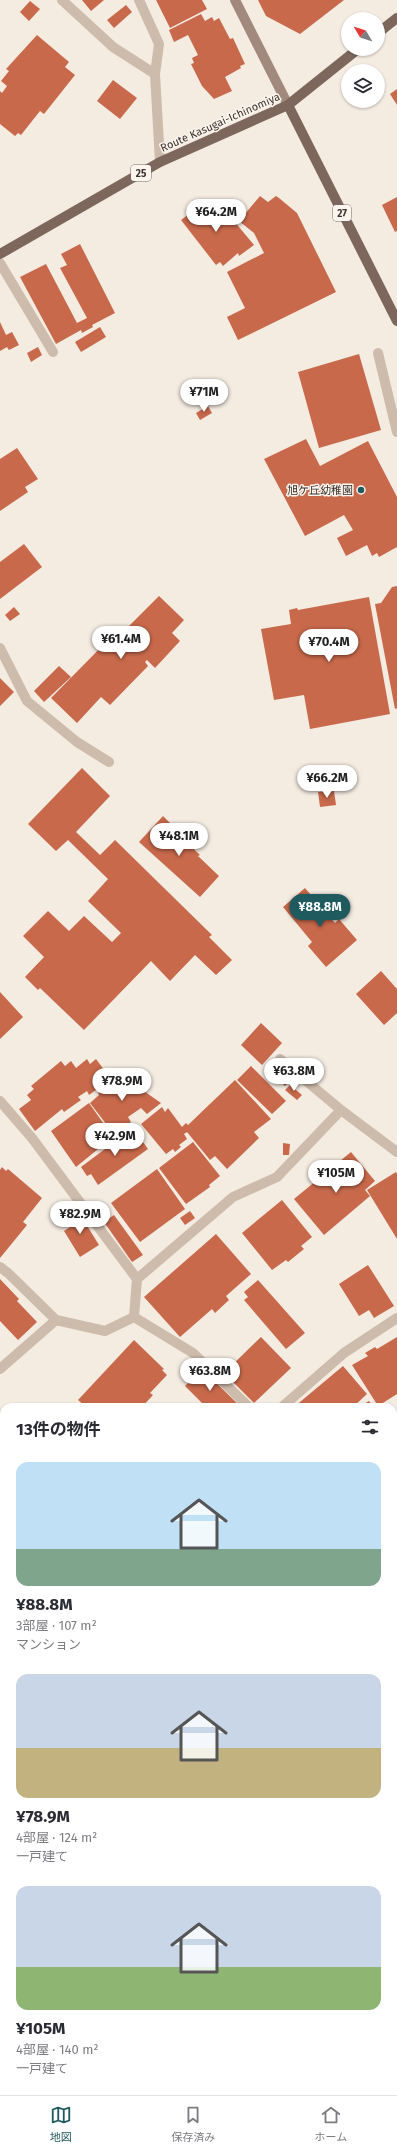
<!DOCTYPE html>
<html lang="ja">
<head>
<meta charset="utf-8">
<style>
  :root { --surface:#fff; --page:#f7f7f7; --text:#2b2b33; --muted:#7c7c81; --line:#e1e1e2; --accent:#1f5a5e }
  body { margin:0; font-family:"Fira Sans","Noto Sans JP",sans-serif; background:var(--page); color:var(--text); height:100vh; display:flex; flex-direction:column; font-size:15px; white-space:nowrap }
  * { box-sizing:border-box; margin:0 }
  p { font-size:13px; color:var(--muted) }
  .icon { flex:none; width:22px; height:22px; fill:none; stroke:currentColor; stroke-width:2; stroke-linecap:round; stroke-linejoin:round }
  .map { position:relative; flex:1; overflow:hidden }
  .drawer { position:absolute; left:0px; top:1403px; width:397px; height:692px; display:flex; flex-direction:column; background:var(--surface); border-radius:12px 12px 0 0; box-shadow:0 1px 3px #0004 }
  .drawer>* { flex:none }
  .needle { width:26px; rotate:309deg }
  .fabs { position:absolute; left:341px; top:12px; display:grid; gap:8px }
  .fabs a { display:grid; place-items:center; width:44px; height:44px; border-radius:50%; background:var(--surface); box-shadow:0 1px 3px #0004; font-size:20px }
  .price { position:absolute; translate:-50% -34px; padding:0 9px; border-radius:14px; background:#fff; color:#222; font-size:13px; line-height:26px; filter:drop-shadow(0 1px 2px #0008) }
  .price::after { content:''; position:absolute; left:50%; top:24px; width:12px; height:9px; margin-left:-6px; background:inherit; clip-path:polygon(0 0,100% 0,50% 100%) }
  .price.active { background:var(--accent); color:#fff }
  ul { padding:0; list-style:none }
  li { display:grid; align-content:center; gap:8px; height:212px; padding:0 16px }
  li span { display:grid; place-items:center; height:124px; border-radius:12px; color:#555 }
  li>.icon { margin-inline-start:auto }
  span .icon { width:72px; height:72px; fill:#fffc; stroke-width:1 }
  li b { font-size:17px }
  h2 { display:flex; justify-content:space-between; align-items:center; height:48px; padding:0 16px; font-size:17px }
  .dock { display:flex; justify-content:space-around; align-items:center; height:56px; border-top:1px solid var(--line); background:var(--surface); font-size:11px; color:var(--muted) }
  .dock a { display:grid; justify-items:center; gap:2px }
  .dock .active { color:var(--accent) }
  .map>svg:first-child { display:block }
</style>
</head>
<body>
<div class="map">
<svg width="397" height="2095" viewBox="0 0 397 2095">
  <rect width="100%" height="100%" fill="#f4ebe1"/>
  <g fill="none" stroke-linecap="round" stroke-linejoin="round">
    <path stroke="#7fb0b2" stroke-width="59" d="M393 1638 397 1635
      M0 1762H4"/>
  </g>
  <path fill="#c8694b" d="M82 0H104L91 11Z
    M156 0H202L207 9 170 28Z
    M258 0H344L300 34 266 16Z
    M30 1 40 9 29 21 20 12Z
    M126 5 132 12 114 28 107 20Z
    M201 14 205 21 212 17 214 21 219 18 230 39 233 38 245 64 240 66 241 68 225 77 232 91 214 99 202 86 191 64 194 63 192 58 198 55 188 35 174 42 169 30Z
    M37 35 69 62 65 67 75 75 44 114 40 111 21 135 18 133 15 136 0 124V91L2 93 7 86 1 81 9 71 6 69Z
    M113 80 137 98 120 119 97 101Z
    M397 89V105L390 94Z
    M260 196 268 202 276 196 279 198 297 213 336 292 238 340 227 317 245 308 227 272 264 253 254 233 239 221Z
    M397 197V231L395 232 382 205Z
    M205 201 214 212 219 207 222 210 224 209 254 245 239 256 238 253 223 266 220 262 216 265 181 220 189 214 186 210 196 202 199 206Z
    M231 202 237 210 231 215 224 207Z
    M80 244 115 313 92 325 93 327 82 333 81 330 56 344 20 277 46 264 77 323 87 318 60 268 67 265 61 254Z
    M0 322 6 335 12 332 19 345 9 350 7 347 0 351Z
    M100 327 106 337 81 352 75 342Z
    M38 347 42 355 31 362 27 353Z
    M359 354 381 430 319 448 298 372Z
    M208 406 212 413 200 420 196 413Z
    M306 439 320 466 368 441 397 497V547L379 557 377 553 372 556 367 545 346 556 337 538 353 530 344 515 305 536 264 459Z
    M17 448 38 479 25 487 28 492 0 511V459Z
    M24 544 42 567 0 599V562Z
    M397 586V708L395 709 375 604 381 603 392 587Z
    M159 596 184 620 172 633 180 641 155 668 147 660 145 662 148 666 110 705 101 697 77 723 51 698 117 631 121 634Z
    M369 597 390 714 310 729 304 695 274 700 261 629 291 624 289 610 297 608 298 610Z
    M14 607 20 614 10 621 5 615Z
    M59 666 71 677 44 702 34 691Z
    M0 678 14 692 0 706Z
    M82 768 110 796 76 832 100 855 115 840 212 935 209 937 232 960 216 975 195 955 170 981 151 961 84 1030 40 988 38 990 25 977 44 957 23 936 48 911 69 931 84 916 112 942 121 933 88 901 108 879 68 840 56 851 28 824Z
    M334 791 336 805 320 807 318 792Z
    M163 816 186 839 184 840 200 855 198 856 219 876 200 897 139 842Z
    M305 888 335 923 339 919 357 940 326 967 308 946 312 942 283 907Z
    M381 971 397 989V1013L384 1025 356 994Z
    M0 992 23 1017 0 1039Z
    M261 1023 282 1043 262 1065 241 1045Z
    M87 1059 90 1064 96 1059 111 1079 89 1095 87 1091 78 1097 81 1100 64 1112 62 1109 35 1131 19 1109 31 1100 27 1095 34 1089 31 1086 61 1061 65 1066 71 1061 76 1068Z
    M251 1066 286 1101 272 1114 237 1080Z
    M123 1073 126 1077 129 1075 138 1087 161 1103 147 1114 141 1108 128 1117 131 1122 121 1130 117 1125 110 1129 90 1103 99 1095 98 1093Z
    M281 1076 288 1083 285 1086 278 1080Z
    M235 1080 271 1119 254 1132 259 1138 227 1169 215 1156 210 1160 187 1132 184 1134 187 1139 179 1145 181 1147 175 1152 173 1149 166 1154 141 1124 162 1107 165 1112 168 1108 182 1127 186 1123 188 1125Z
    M290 1085 302 1095 297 1100 285 1090Z
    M89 1103 111 1134 101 1142 103 1145 76 1167 51 1131Z
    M133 1128 148 1149 98 1185 91 1174 87 1176 81 1167Z
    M193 1142 220 1176 209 1185 210 1187 186 1204 159 1168Z
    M283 1143 290 1144 289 1155H283Z
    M351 1152 375 1181 365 1190 370 1196 324 1235 294 1199Z
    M2 1167 6 1171 8 1169 42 1198 23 1222 27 1225 0 1258V1170Z
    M157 1169 185 1209 140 1242 111 1203Z
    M396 1172 397 1174V1239L367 1190Z
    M282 1200 312 1237 301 1246 304 1249 288 1262 286 1260 272 1270 242 1233Z
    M104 1207 110 1216 102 1222 96 1213Z
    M190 1211 195 1218 185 1225 180 1218Z
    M75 1212 78 1218 81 1216 99 1245 80 1257 64 1231 70 1227 65 1219Z
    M114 1215 143 1255 132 1262 104 1222Z
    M216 1234 251 1274 226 1296 229 1300 215 1313 212 1309 180 1337 144 1297Z
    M368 1265 394 1306 374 1318 369 1310 359 1316 339 1284Z
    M0 1279 19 1299 17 1301 37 1322 18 1340 0 1321Z
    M258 1280 305 1333 286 1349 244 1300 248 1297 244 1292Z
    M261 1337 291 1368 254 1403 224 1373Z
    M397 1337V1394L378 1406 352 1365 368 1356 365 1353 375 1347 377 1349Z
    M134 1340 164 1369 162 1370 167 1375 150 1393 153 1395 142 1407H86L78 1400Z
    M343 1366 367 1394 353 1407H294Z
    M202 1369 241 1407H206L185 1386Z
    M369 1401 373 1407H359Z
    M396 1454 397 1499 394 1500 393 1455Z
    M0 1481 4 1484V1626L0 1631Z
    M397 1511V1563L395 1560 393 1562V1514Z
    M397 1722V1807L394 1809 393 1724Z
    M0 1845 4 1852V1855L0 1858Z
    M397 1845V1901L393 1904V1848Z
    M397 1946V1964L393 1959V1949Z"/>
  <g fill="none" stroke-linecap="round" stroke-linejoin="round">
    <path stroke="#cdbbac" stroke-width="10" d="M62 0 113 47 155 74 160 162
      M139 0 159 44 155 74
      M0 263 53 352
      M378 353 397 432
      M0 648 27 701 77 742 109 762
      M280 1059 341 1110 397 1152
      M0 1101 32 1138 137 1279 134 1317 105 1331 56 1320 0 1369
      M0 1267 8 1273 56 1320
      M137 1279 233 1197 277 1177 341 1110
      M134 1317 193 1353 249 1407
      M282 1407 344 1353 397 1318
      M393 1577 397 1582
      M393 1601 397 1598
      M0 1642 4 1636
      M393 1673 397 1671
      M0 1729 4 1730
      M0 1798 4 1799"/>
    <path stroke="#a18a7d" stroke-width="10" d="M235 0 288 105"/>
    <path stroke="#7d675c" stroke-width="10" d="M378 33 397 18
      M288 105 397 321
      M0 254 160 162 288 105 358 49"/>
  </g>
  <circle fill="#1f5a5e" stroke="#fbf5ee" stroke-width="1.5" cx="361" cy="490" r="4"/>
  <g text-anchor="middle" stroke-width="3" stroke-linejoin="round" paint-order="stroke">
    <g fill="#fbf5ee" stroke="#756b66" stroke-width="1">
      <rect x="131" y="165" width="20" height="16" rx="3"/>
      <rect x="333" y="205" width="18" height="16" rx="3"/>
    </g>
    <g font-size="10" font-weight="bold" fill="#3b302b">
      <text x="141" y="177">25</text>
      <text x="342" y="217">27</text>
    </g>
    <g font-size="11" fill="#3b302b" stroke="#fbf5ee">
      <text transform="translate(220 122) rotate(-24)" y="4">Route Kasugai-Ichinomiya</text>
    </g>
    <g font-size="11" fill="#3b302b" stroke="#fbf5ee" text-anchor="end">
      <text x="353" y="494">旭ケ丘幼稚園</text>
    </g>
  </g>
</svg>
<div class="fabs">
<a><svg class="needle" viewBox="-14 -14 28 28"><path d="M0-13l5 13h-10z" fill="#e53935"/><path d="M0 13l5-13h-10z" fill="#7c7c81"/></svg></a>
<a><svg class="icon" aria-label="layers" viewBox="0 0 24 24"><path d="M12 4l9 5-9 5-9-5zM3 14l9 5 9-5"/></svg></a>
</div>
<b class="price" style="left:216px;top:233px">¥64.2M</b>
<b class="price" style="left:204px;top:413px">¥71M</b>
<b class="price" style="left:121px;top:660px">¥61.4M</b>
<b class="price" style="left:329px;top:663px">¥70.4M</b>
<b class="price" style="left:327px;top:799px">¥66.2M</b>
<b class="price" style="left:179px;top:857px">¥48.1M</b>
<b class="price active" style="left:320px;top:928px">¥88.8M</b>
<b class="price" style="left:294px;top:1092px">¥63.8M</b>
<b class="price" style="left:122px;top:1102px">¥78.9M</b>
<b class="price" style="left:115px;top:1157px">¥42.9M</b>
<b class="price" style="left:336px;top:1194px">¥105M</b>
<b class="price" style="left:80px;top:1235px">¥82.9M</b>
<b class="price" style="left:210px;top:1392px">¥63.8M</b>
<section class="drawer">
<h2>13件の物件<svg class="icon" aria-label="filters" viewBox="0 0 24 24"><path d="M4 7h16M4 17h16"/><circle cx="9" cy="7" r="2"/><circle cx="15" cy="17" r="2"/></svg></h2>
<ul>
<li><span style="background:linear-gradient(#bfe0f5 70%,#7fa58c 0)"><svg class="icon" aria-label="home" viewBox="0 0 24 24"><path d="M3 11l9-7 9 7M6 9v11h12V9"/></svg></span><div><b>¥88.8M</b><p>3部屋 · 107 m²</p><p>マンション</p></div></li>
<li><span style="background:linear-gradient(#c9d6e8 60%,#c2b280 0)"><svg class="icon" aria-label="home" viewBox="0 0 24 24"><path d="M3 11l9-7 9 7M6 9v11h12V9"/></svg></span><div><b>¥78.9M</b><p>4部屋 · 124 m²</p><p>一戸建て</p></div></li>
<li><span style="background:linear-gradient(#c9d6e8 65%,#8fb573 0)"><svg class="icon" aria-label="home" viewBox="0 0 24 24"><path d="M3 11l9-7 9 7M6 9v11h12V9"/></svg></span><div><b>¥105M</b><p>4部屋 · 140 m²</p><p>一戸建て</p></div></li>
</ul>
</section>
</div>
<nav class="dock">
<a class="active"><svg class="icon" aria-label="map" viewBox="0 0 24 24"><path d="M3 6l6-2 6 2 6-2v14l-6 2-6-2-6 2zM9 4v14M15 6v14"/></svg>地図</a>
<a><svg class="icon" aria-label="saved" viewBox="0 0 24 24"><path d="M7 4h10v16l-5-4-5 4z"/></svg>保存済み</a>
<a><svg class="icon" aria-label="home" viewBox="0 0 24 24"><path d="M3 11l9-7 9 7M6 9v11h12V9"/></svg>ホーム</a>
</nav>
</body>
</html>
